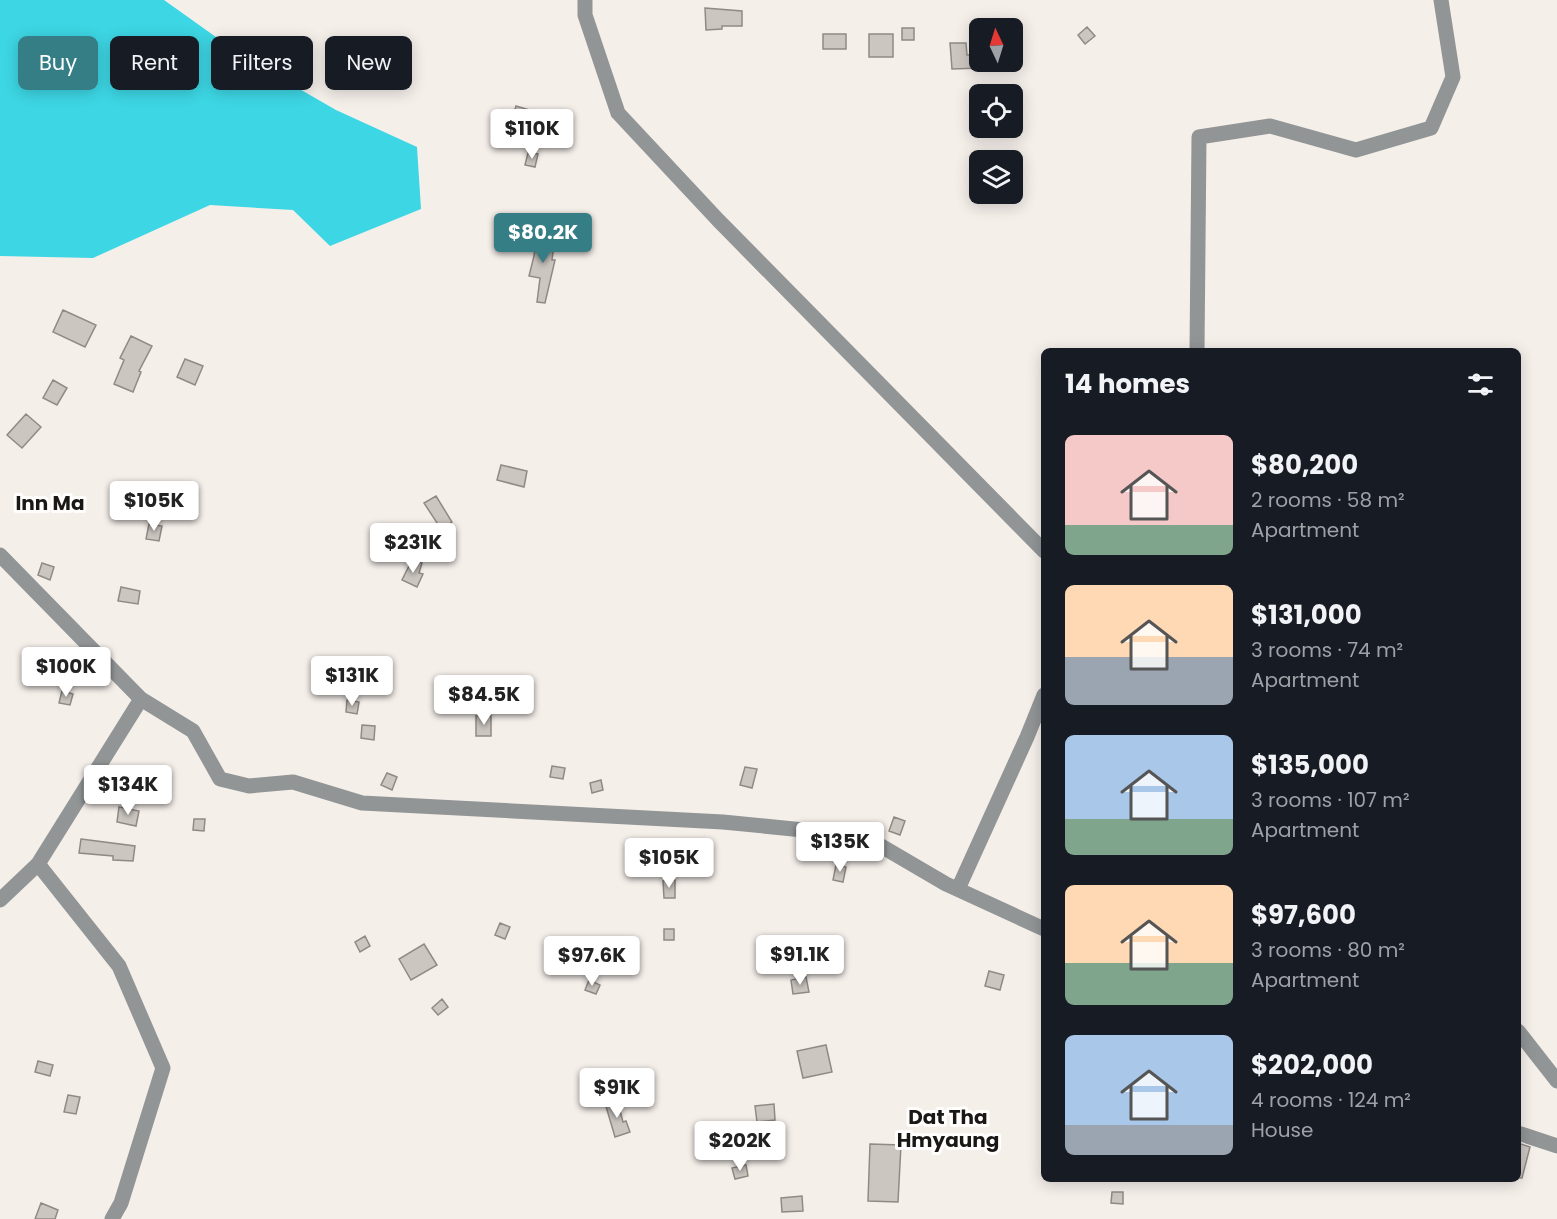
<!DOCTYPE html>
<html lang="en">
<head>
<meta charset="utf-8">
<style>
  :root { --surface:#171b24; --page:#20242c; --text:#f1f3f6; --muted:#9ea1a6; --accent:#357e85 }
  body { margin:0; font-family:Poppins,sans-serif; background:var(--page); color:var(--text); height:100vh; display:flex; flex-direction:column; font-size:22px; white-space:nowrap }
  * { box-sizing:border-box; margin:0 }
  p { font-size:20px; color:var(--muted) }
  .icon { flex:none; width:33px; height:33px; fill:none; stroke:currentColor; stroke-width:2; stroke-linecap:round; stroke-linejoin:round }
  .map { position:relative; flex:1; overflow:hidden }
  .drawer { position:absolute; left:1041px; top:348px; width:480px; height:834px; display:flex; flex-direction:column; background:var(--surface); border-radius:9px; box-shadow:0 3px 15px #0003 }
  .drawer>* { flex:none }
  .guide { position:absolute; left:18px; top:36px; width:570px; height:54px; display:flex; gap:12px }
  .needle { width:39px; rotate:356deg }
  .fabs { position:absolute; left:969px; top:18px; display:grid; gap:12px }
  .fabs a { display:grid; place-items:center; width:54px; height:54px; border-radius:9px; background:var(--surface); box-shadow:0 3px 15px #0003; font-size:30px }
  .price { position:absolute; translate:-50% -51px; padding:0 14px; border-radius:6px; background:#fff; color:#222; font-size:20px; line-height:39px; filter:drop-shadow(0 2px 3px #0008) }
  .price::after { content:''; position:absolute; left:50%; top:36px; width:18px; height:14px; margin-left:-9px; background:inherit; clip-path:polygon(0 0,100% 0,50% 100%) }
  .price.selected { background:var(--accent); color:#fff }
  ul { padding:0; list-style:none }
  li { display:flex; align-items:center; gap:18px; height:150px; padding:0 24px }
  li span { display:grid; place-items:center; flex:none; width:168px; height:120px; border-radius:9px; color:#555 }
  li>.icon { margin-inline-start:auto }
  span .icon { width:72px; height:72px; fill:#fffc; stroke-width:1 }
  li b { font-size:26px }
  h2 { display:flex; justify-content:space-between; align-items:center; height:72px; padding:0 24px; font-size:26px }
  .chip { padding:0 21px; border-radius:9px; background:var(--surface); box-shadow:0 3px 15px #0003; font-size:21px; line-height:54px }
  .chip.selected { background:var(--accent); color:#fff }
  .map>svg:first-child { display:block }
</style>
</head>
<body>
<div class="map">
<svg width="1557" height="1219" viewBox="0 0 1557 1219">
  <rect width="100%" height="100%" fill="#f5efea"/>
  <path fill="#3dd6e4" d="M0 0H164L244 57 336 110 417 147 421 209 330 246 293 210 210 205 93 258 0 256Z"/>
  <path fill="#ccc6c1" stroke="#908a85" stroke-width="1.5" d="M705 8 742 11V26H722V29L706 30Z
    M1087 27 1095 36 1085 44 1078 35Z
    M902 28H914V40H902Z
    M823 34H846V49H823Z
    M869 34H893V57H869Z
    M950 43H966L967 55 980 54V68L952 69Z
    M516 106 533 111 529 125 512 120Z
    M528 153 538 154 535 167 525 165Z
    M537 234 555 236 552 260H555L545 303 537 302 540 278 529 276 534 256Z
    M63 310 96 325 85 347 53 332Z
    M131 336 152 346 139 371 141 372 133 392 114 384 124 360 120 358Z
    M185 359 203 366 195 385 177 377Z
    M53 380 67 388 57 405 43 398Z
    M26 414 41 427 22 448 7 435Z
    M501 465 527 471 524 487 497 480Z
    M436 496 452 522 441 529 424 503Z
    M149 524 162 526 159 541 146 539Z
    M412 560 422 563 419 573 423 574 417 587 402 580Z
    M42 563 54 567 50 580 38 575Z
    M121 587 140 591 138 604 118 601Z
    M62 691 73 694 70 705 59 703Z
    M347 700 359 702 357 714 346 712Z
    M476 716H491V736H476Z
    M362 725 375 726 374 740 361 738Z
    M552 766 565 768 563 779 550 777Z
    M745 767 757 769 752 788 740 785Z
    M387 773 397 777 392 790 381 785Z
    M601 780 603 790 592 793 590 783Z
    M119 807 139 811 136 826 117 822Z
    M894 817 905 821 900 835 889 831Z
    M194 819H205L204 831 193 830Z
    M81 839 135 846 133 861 113 860V856L79 853Z
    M836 865 846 867 843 882 833 880Z
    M675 880V898H664L663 881Z
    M500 923 510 927 505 939 495 935Z
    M664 929H674V940H664Z
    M365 936 370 946 360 952 355 942Z
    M841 943 843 959 819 963 817 947Z
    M424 944 437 965 411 980 399 959Z
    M989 971 1004 975 1000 990 985 986Z
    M806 977 809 992 793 994 791 980Z
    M589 980 600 985 596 994 585 990Z
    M442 999 448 1007 438 1015 432 1008Z
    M826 1045 832 1072 803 1078 797 1051Z
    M38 1061 53 1065 50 1076 35 1072Z
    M68 1095 80 1097 76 1114 64 1112Z
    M617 1099 623 1122 626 1121 630 1132 615 1137 605 1103Z
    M774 1104 775 1120 757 1122 755 1106Z
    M1518 1143 1530 1147 1522 1178H1518Z
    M870 1144 901 1145 898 1202 868 1201Z
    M746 1165 748 1176 735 1179 732 1168Z
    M1112 1192H1123V1204L1111 1203Z
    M802 1196 803 1211 782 1212 781 1198Z
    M41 1203 58 1210 55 1219H35Z"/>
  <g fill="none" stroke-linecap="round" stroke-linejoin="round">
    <path stroke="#919595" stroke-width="15" d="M585 0V15L618 113 718 220 1044 551
      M1197 351 1199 137 1270 126 1356 150 1431 128 1453 77 1441 0
      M0 555 141 699 38 864 119 966 163 1068 121 1203 112 1219
      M141 699 193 731 220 779 249 786 293 782 362 803 723 822 864 836 946 884 1044 929
      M958 889 1027 737 1044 695
      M0 900 38 864
      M1518 1031 1557 1081
      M1518 1133 1557 1146"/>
  </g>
  <g text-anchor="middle" stroke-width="6" stroke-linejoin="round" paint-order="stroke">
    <g font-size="20" font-weight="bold" fill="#1a1816" stroke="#fffefc">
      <text x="50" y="510">Inn Ma</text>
      <text x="948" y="1124">Dat Tha<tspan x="948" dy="23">Hmyaung</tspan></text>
    </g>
  </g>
</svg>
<div class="fabs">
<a><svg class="needle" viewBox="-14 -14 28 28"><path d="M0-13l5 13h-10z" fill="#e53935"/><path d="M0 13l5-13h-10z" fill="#9ea1a6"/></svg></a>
<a><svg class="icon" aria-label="locate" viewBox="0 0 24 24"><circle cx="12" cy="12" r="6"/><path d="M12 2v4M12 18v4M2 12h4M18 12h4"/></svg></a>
<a><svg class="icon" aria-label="layers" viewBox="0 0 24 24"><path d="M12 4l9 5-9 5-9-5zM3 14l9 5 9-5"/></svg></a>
</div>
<b class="price" style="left:532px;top:160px">$110K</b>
<b class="price selected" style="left:543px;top:264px">$80.2K</b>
<b class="price" style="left:154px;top:532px">$105K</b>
<b class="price" style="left:413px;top:574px">$231K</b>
<b class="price" style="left:66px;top:698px">$100K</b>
<b class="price" style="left:352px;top:707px">$131K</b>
<b class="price" style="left:484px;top:726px">$84.5K</b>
<b class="price" style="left:128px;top:816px">$134K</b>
<b class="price" style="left:840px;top:873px">$135K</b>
<b class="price" style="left:669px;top:889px">$105K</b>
<b class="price" style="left:800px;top:986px">$91.1K</b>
<b class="price" style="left:592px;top:987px">$97.6K</b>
<b class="price" style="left:617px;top:1119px">$91K</b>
<b class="price" style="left:740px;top:1172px">$202K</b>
<div class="guide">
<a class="chip selected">Buy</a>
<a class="chip">Rent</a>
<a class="chip">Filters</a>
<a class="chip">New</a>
</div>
<section class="drawer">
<h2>14 homes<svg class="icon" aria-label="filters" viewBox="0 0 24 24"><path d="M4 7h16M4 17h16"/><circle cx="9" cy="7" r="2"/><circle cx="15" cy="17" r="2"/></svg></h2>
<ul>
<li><span style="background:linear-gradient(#f6c9c9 75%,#7fa58c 0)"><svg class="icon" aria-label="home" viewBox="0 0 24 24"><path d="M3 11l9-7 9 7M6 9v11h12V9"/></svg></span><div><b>$80,200</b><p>2 rooms · 58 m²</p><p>Apartment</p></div></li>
<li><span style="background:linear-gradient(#ffd9b3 60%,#9aa5b1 0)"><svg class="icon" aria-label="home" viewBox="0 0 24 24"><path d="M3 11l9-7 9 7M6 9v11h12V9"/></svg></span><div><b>$131,000</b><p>3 rooms · 74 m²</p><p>Apartment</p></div></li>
<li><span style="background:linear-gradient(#a9c7e8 70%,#7fa58c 0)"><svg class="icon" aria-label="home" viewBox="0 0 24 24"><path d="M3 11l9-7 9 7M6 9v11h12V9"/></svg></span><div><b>$135,000</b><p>3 rooms · 107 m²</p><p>Apartment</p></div></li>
<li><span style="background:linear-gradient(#ffd9b3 65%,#7fa58c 0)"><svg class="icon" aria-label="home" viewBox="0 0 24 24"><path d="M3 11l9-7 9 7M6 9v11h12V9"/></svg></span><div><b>$97,600</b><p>3 rooms · 80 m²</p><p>Apartment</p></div></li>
<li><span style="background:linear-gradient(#a9c7e8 75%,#9aa5b1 0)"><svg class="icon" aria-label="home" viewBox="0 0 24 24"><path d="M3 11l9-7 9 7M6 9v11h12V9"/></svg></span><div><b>$202,000</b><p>4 rooms · 124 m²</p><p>House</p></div></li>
</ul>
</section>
</div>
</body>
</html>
